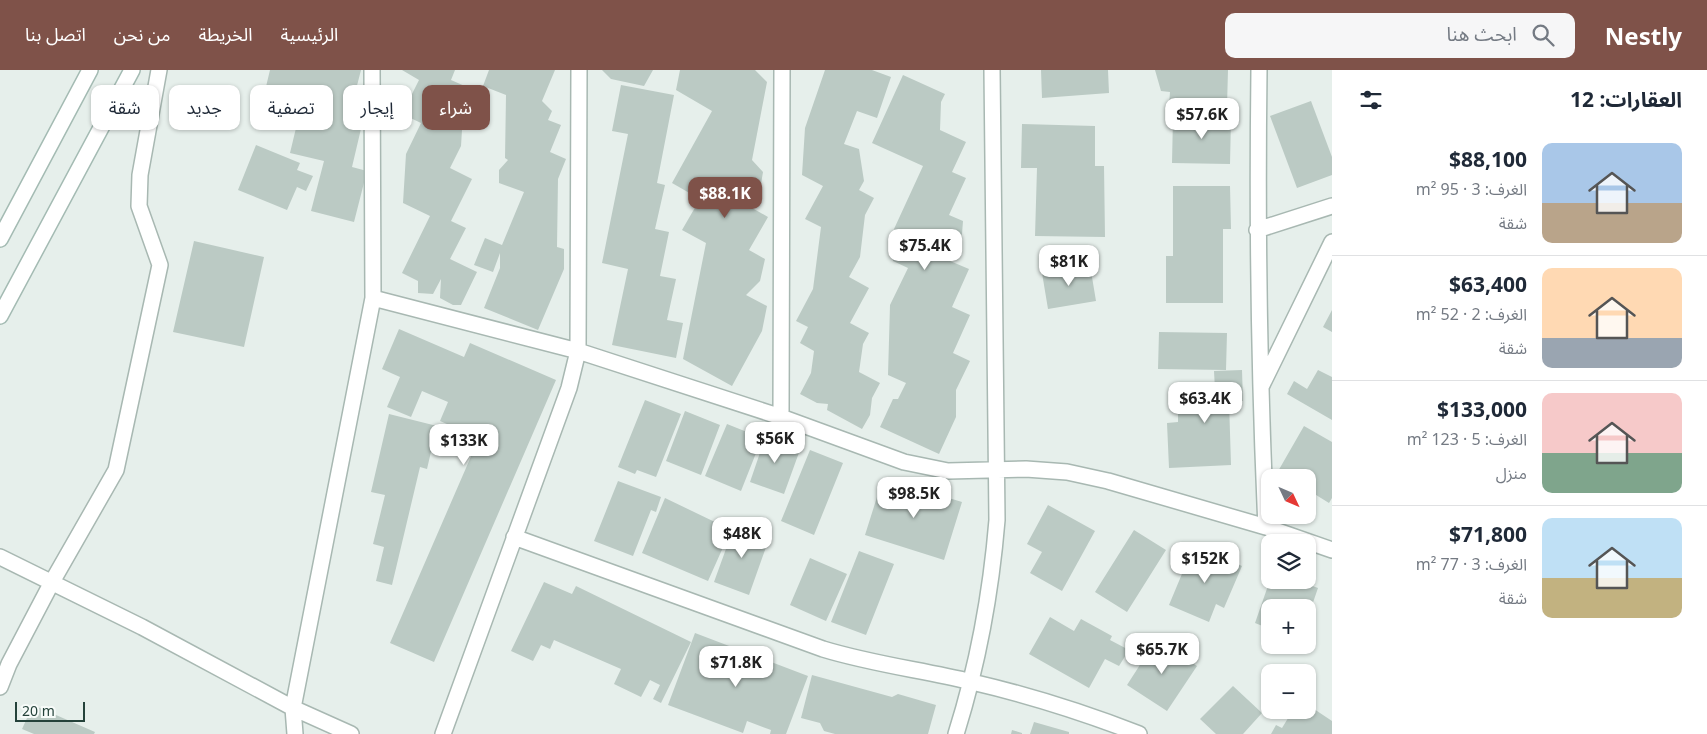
<!DOCTYPE html>
<html lang="ar">
<head>
<meta charset="utf-8">
<style>
  :root { --surface:#fff; --page:#f6f6f7; --text:#1f2937; --muted:#747a83; --line:#e0e1e3; --accent:#7f5249 }
  body { margin:0; font-family:"Noto Sans","Noto Sans Arabic",sans-serif; background:var(--page); color:var(--text); direction:rtl; height:100vh; display:flex; flex-direction:column; font-size:19px; white-space:nowrap }
  * { box-sizing:border-box; margin:0 }
  p { font-size:16px; color:var(--muted) }
  .icon { flex:none; width:28px; height:28px; fill:none; stroke:currentColor; stroke-width:2; stroke-linecap:round; stroke-linejoin:round }
  .map { position:relative; flex:1; overflow:hidden; direction:ltr }
  .drawer { display:flex; flex-direction:column; background:var(--surface); width:375px }
  .drawer>* { flex:none }
  .guide { position:absolute; left:15px; top:15px; width:475px; height:45px; direction:rtl; display:flex; gap:10px }
  .needle { width:32px; rotate:134deg }
  .tools { position:absolute; left:1261px; top:399px; display:grid; gap:10px }
  .tools a { display:grid; place-items:center; width:55px; height:55px; border-radius:10px; background:var(--surface); box-shadow:0 1px 4px #0004; font-size:25px }
  .scale { position:absolute; left:15px; bottom:12px; width:70px; box-sizing:border-box; padding-left:5px; border:2px solid #24423a; border-top:0; font-size:14px; line-height:18px; white-space:nowrap; color:#24423a; -webkit-text-stroke:4px #f7fbf9; paint-order:stroke }
  .price { position:absolute; translate:-50% -42px; padding:0 11px; border-radius:10px; background:#fff; color:#222; font-size:16px; line-height:32px; filter:drop-shadow(0 1px 2px #0008) }
  .price::after { content:''; position:absolute; left:50%; top:30px; width:15px; height:11px; margin-left:-8px; background:inherit; clip-path:polygon(0 0,100% 0,50% 100%) }
  .price.active { background:var(--accent); color:#fff }
  ul { padding:0; list-style:none }
  li { display:flex; align-items:center; gap:15px; height:125px; padding:0 25px }
  li+li { border-top:1px solid var(--line) }
  li span { display:grid; place-items:center; flex:none; width:140px; height:100px; border-radius:10px; color:#555 }
  li>.icon { margin-inline-start:auto }
  span .icon { width:60px; height:60px; fill:#fffc; stroke-width:1 }
  li b { font-size:21px }
  h2 { display:flex; justify-content:space-between; align-items:center; height:60px; padding:0 25px; font-size:21px }
  .tag { padding:0 18px; border-radius:10px; background:var(--surface); box-shadow:0 1px 4px #0004; font-size:18px; line-height:45px }
  .tag.active { background:var(--accent); color:#fff }
  header { display:flex; align-items:center; gap:30px; box-sizing:border-box; height:70px; padding:0 25px; background:var(--accent); color:#fff }
  header strong { font-size:24px }
  nav { display:flex; gap:28px; margin-inline-start:auto; font-size:18px }
  .search { width:350px; height:45px; background:var(--page); display:flex; align-items:center; gap:12px; box-sizing:border-box; padding:0 18px; border-radius:10px; color:var(--muted); font-size:19px }
  main { display:flex; flex:1; min-height:0 }
  .map>svg:first-child { display:block }
</style>
</head>
<body>
<header>
<strong>Nestly</strong>
<div class="search"><svg class="icon" aria-label="search" viewBox="0 0 24 24"><circle cx="10" cy="10" r="6"/><path d="M15 15l6 6"/></svg>ابحث هنا</div>
<nav><a>الرئيسية</a><a>الخريطة</a><a>من نحن</a><a>اتصل بنا</a></nav>
</header>
<main>
<section class="drawer">
<h2>العقارات: 12<svg class="icon" aria-label="filters" viewBox="0 0 24 24"><path d="M4 7h16M4 17h16"/><circle cx="9" cy="7" r="2"/><circle cx="15" cy="17" r="2"/></svg></h2>
<ul>
<li><span style="background:linear-gradient(#a9c7e8 60%,#b9a48a 0)"><svg class="icon" aria-label="home" viewBox="0 0 24 24"><path d="M3 11l9-7 9 7M6 9v11h12V9"/></svg></span><div><b>$88,100</b><p>الغرف: 3 · 95 m²</p><p>شقة</p></div></li>
<li><span style="background:linear-gradient(#ffd9b3 70%,#9aa5b1 0)"><svg class="icon" aria-label="home" viewBox="0 0 24 24"><path d="M3 11l9-7 9 7M6 9v11h12V9"/></svg></span><div><b>$63,400</b><p>الغرف: 2 · 52 m²</p><p>شقة</p></div></li>
<li><span style="background:linear-gradient(#f6c9c9 60%,#7fa58c 0)"><svg class="icon" aria-label="home" viewBox="0 0 24 24"><path d="M3 11l9-7 9 7M6 9v11h12V9"/></svg></span><div><b>$133,000</b><p>الغرف: 5 · 123 m²</p><p>منزل</p></div></li>
<li><span style="background:linear-gradient(#bfe0f5 60%,#c2b280 0)"><svg class="icon" aria-label="home" viewBox="0 0 24 24"><path d="M3 11l9-7 9 7M6 9v11h12V9"/></svg></span><div><b>$71,800</b><p>الغرف: 3 · 77 m²</p><p>شقة</p></div></li>
</ul>
</section>
<div class="map">
<svg width="1332" height="664" viewBox="0 0 1332 664">
  <rect width="100%" height="100%" fill="#e6efeb"/>
  <path fill="#bbcac4" d="M270 0H361L350 43 364 46 352 97 367 101 354 152 311 141 324 91 290 83 302 33 264 25Z
    M402 0H455L451 10 467 17 456 40 463 44 461 76 450 98 472 109 451 151 466 158 450 189 477 202 461 235H453L440 228 441 209 433 224 418 223V211L402 203 430 146 403 133 406 84 421 53 402 44 419 10Z
    M489 0H555L542 31 552 41 548 50 561 55 550 82 566 89 558 109 557 177 564 179V199L538 260 484 238 500 198V183L493 202 474 195 485 168 502 175 524 122 499 113V100L508 90 505 88 506 25 483 16Z
    M602 0H653L644 16 611 9Z
    M680 0H755L767 12 752 90 763 102 760 120 745 134 768 147 749 180 765 189 760 211 746 225 767 236 762 261 732 316 683 289 706 173 682 160 700 129 672 113 712 41 676 20Z
    M825 0H872L891 7 877 48 857 41 844 74 859 79 864 111 859 120 874 128 865 145 860 187 849 207 869 218 850 253 869 263 863 274 859 302 880 313 872 328 870 345 862 359 827 340 828 334 817 333 800 324 811 303 814 281 800 273 808 257 796 251 813 219 821 157 805 149 823 116 802 105 805 58Z
    M1041 0H1108L1109 23 1042 28Z
    M1155 0H1228L1227 36 1169 35 1170 22 1161 21Z
    M903 5 945 24 941 32 940 60 966 72 952 102 966 108 949 145 963 151 962 164 950 191 969 199 952 237 970 245 953 283 970 291 956 320V347L939 384 880 357 893 329H898L906 313 888 305 890 235 908 198 893 191 894 159 923 96 872 73Z
    M621 15 674 25 657 113 665 115 655 159 669 162 660 206 676 209 667 250 683 253 676 288 612 275 628 199 602 193 628 64 612 61Z
    M1311 31 1332 87V105L1297 118 1270 46Z
    M1173 47 1231 48 1230 94 1172 93Z
    M1022 54 1095 56V96H1104L1105 167 1035 166 1037 98H1021Z
    M256 75 300 93 297 100 313 106 306 121 297 117 287 140 238 120Z
    M1173 116H1230L1231 159H1223V233H1166V186H1173Z
    M194 171 264 187 244 277 173 262Z
    M1090 195 1096 231 1048 239 1042 203Z
    M1332 240V262L1323 257Z
    M399 259 464 287 470 273 556 310 434 592 390 573 479 368 440 351 448 332 422 321 411 347 387 337 400 307 382 299Z
    M1159 262 1227 263 1226 300 1158 299Z
    M1242 300 1243 331H1229L1231 395 1169 398 1167 353 1178 352V322L1215 320 1214 301Z
    M1318 300 1332 307V350L1287 324 1294 311 1307 319Z
    M645 330 681 344 656 407 637 400 635 404 618 397Z
    M685 341 720 355 701 405 666 391Z
    M389 344 437 356 427 399 420 397 392 515 376 511 384 477 373 474 385 425 371 422Z
    M727 354 762 368 741 421 705 406Z
    M1304 356 1332 372V428L1329 433 1308 420V408H1285L1277 403Z
    M766 365 801 377 784 424 750 412Z
    M810 380 843 393 814 465 781 451Z
    M883 408 962 432 944 490 865 465Z
    M618 411 661 427 656 442 651 440 633 486 594 471Z
    M665 428 719 454 717 459 729 464 708 511 642 483Z
    M1048 435 1095 461 1062 521 1030 503 1042 482 1027 474Z
    M735 454 770 466 749 525 714 512Z
    M1134 460 1166 480 1127 542 1095 522Z
    M1194 475 1242 496 1224 538 1216 534 1209 552 1169 535Z
    M859 481 894 494 866 565 831 552Z
    M810 488 847 504 826 551 790 535Z
    M1270 510H1296L1318 518 1308 547V538H1270V559L1255 553Z
    M544 512 572 524 576 516 691 572 661 633 653 629 660 615 650 610 641 627 614 614 621 599 554 570 550 579 541 575 533 591 511 581Z
    M1050 547 1074 561 1081 549 1112 566 1110 570 1129 580 1119 596 1105 589 1089 618 1029 584Z
    M695 563 808 606 786 664H770L771 660 747 651 743 663 668 635Z
    M1156 570 1197 596 1167 641 1127 615Z
    M812 605 892 627 898 624 936 635 928 664H835L824 661 820 653 801 648Z
    M1233 616 1262 643 1243 664H1216L1200 649Z
    M33 635 95 662 94 664H34L22 659Z
    M1308 635 1332 651V664H1271L1276 655 1282 658 1293 640H1308Z
    M1034 652 1069 662V664H1030Z
    M1012 660 1022 663V664H1011Z"/>
  <g fill="none" stroke-linecap="round" stroke-linejoin="round">
    <g stroke="#a8b8b2" stroke-width="18">
      <path id="street" d="M1259 0C1257 153 1259 305 1266 457
        M1257 160 1332 136
        M373 228 578 281 781 347 904 392 948 401 1026 399 1067 402 1108 411 1266 457 1332 480
        M1261 317 1332 172
        M781 347 782 0
        M514 467 823 579C872 594 922 600 972 612 1028 625 1085 643 1139 664
        M0 487 142 557 293 638 351 664
        M0 617 9 594 52 512 116 400 160 195 139 136 140 105 159 0
        M295 664 293 638 373 228 372 0
        M443 664 569 318 578 281 579 0
        M956 664C978 594 991 523 997 450L992 0"/>
    </g>
    <g stroke="#a4bbb3" stroke-width="18">
      <path id="secondary" d="M0 169 90 0
        M0 246 132 0"/>
    </g>
    <use href="#street" stroke="#fff" stroke-width="15"/>
    <use href="#secondary" stroke="#fff" stroke-width="15"/>
  </g>
</svg>
<div class="tools">
<a><svg class="needle" viewBox="-14 -14 28 28"><path d="M0-13l5 13h-10z" fill="#e53935"/><path d="M0 13l5-13h-10z" fill="#747a83"/></svg></a>
<a><svg class="icon" aria-label="layers" viewBox="0 0 24 24"><path d="M12 4l9 5-9 5-9-5zM3 14l9 5 9-5"/></svg></a>
<a>+</a>
<a>−</a>
</div>
<div class="scale">20 m</div>
<b class="price" style="left:1202px;top:70px">$57.6K</b>
<b class="price active" style="left:725px;top:149px">$88.1K</b>
<b class="price" style="left:925px;top:201px">$75.4K</b>
<b class="price" style="left:1069px;top:217px">$81K</b>
<b class="price" style="left:1205px;top:354px">$63.4K</b>
<b class="price" style="left:775px;top:394px">$56K</b>
<b class="price" style="left:464px;top:396px">$133K</b>
<b class="price" style="left:914px;top:449px">$98.5K</b>
<b class="price" style="left:742px;top:489px">$48K</b>
<b class="price" style="left:1205px;top:514px">$152K</b>
<b class="price" style="left:1162px;top:605px">$65.7K</b>
<b class="price" style="left:736px;top:618px">$71.8K</b>
<div class="guide">
<a class="tag active">شراء</a>
<a class="tag">إيجار</a>
<a class="tag">تصفية</a>
<a class="tag">جديد</a>
<a class="tag">شقة</a>
</div>
</div>
</main>
</body>
</html>
